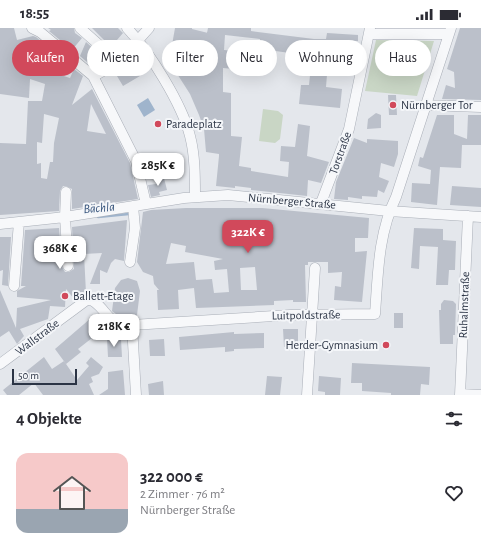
<!DOCTYPE html>
<html lang="de">
<head>
<meta charset="utf-8">
<style>
  :root { --surface:#fff; --page:#f2f2f3; --text:#2b2b33; --muted:#7c7c81; --accent:#d1495b }
  body { margin:0; font-family:"Alegreya Sans",sans-serif; background:var(--page); color:var(--text); height:100vh; display:flex; flex-direction:column; font-size:15px; white-space:nowrap }
  * { box-sizing:border-box; margin:0 }
  p { font-size:13px; color:var(--muted) }
  .icon { flex:none; width:22px; height:22px; fill:none; stroke:currentColor; stroke-width:2; stroke-linecap:round; stroke-linejoin:round }
  .map { position:relative; height:367px; overflow:hidden }
  .drawer { display:flex; flex-direction:column; background:var(--surface); flex:1 }
  .drawer>* { flex:none }
  .hud { position:absolute; left:12px; top:12px; width:457px; height:36px; display:flex; gap:8px }
  .scale { position:absolute; left:12px; bottom:10px; width:65px; box-sizing:border-box; padding-left:4px; border:2px solid #2b3445; border-top:0; font-size:11px; line-height:14px; white-space:nowrap; color:#2b3445; -webkit-text-stroke:3px #f4f6f9; paint-order:stroke }
  .price { position:absolute; translate:-50% -34px; padding:0 9px; border-radius:8px; background:#fff; color:#222; font-size:13px; line-height:26px; filter:drop-shadow(0 1px 2px #0008) }
  .price::after { content:''; position:absolute; left:50%; top:24px; width:12px; height:9px; margin-left:-6px; background:inherit; clip-path:polygon(0 0,100% 0,50% 100%) }
  .price.active { background:var(--accent); color:#fff }
  ul { padding:0; list-style:none }
  li { display:flex; align-items:center; gap:12px; height:100px; padding:0 16px }
  li span { display:grid; place-items:center; flex:none; width:112px; height:80px; border-radius:12px; color:#555 }
  li>.icon { margin-inline-start:auto }
  span .icon { width:48px; height:48px; fill:#fffc; stroke-width:1 }
  li b { font-size:17px }
  h2 { display:flex; justify-content:space-between; align-items:center; height:48px; padding:0 16px; font-size:17px }
  .tag { padding:0 14px; border-radius:18px; background:var(--surface); box-shadow:0 4px 16px #0002; font-size:14px; line-height:36px }
  .tag.active { background:var(--accent); color:#fff }
  .status { display:flex; justify-content:space-between; align-items:center; height:28px; padding:0 20px; background:var(--surface); direction:ltr }
  .status svg { height:11px; fill:currentColor }
  .map>svg:first-child { display:block }
</style>
</head>
<body>
<div class="status"><b>18:55</b><svg viewBox="0 0 49 12"><path d="M0 12V9h3v3zM5 12V6h3v6zM10 12V3h3v9zM15 12V0h3v12zM26 1h20v11H26zM47 4h2v5h-2z"/></svg></div>
<div class="map">
<svg width="481" height="367" viewBox="0 0 481 367">
  <rect width="100%" height="100%" fill="#e4e7ec"/>
  <path fill="#c9d6c5" d="M376 12 434 13 417 68 365 63Z
    M263 81 278 83 283 87 280 111 275 115 259 113Z"/>
  <path fill="#9fb4cc" d="M148 70 155 82 144 89 137 77Z"/>
  <g fill="none" stroke-linecap="round" stroke-linejoin="round">
    <path stroke="#9fb4cc" stroke-width="2.5" d="M98 189 129 186"/>
  </g>
  <path fill="#bbc0ca" fill-rule="evenodd" d="M0 0H14L17 12 33 8 36 9 64 32 54 45 70 50 74 41 83 48 72 77 92 61 130 135 138 171 72 181V161L66 158H63L60 163 59 183 0 187V115L26 116 28 73H42L45 56 30 51 29 70 0 66ZM91 76 106 106 87 103ZM44 86 59 90 54 115 53 134H50L47 151 41 150V135L37 136V114L42 115Z
    M48 0H74L75 5 82 10 72 22 49 3 51 2Z
    M92 0H118L123 5 111 19Z
    M175 0H192V1L208 5H209H207L208 0H251V3L314 11H326L327 5 358 7V13H352L351 24 329 22 326 59 342 61 340 80 299 76 301 57H309L312 28 268 22 266 44 223 40V64L231 65V108L242 109 239 138 251 140V143L288 149 289 134 280 133 281 118 295 119 298 96 310 98 307 128 329 134 321 155 308 152 307 168 251 162V160L235 158V160L216 158 219 128V126L206 124 204 101 199 87 190 66 174 41 172 17ZM225 7 260 11 259 25 224 22Z
    M460 0H481V72L442 71 446 57 455 60 454 44 447 41Z
    M86 14 106 32 94 40 80 28Z
    M134 38 140 48 123 58 117 48Z
    M388 67H396L397 87H389Z
    M376 85 381 87V100L367 101 368 91Z
    M437 87H454V106L467 111 468 87H481V117H462L461 140 440 139 437 177 411 174 412 155 430 156 431 142 418 138 420 129 423 130Z
    M354 110 367 115V111L398 113V126L394 139 381 135 379 149 389 153 384 165 378 162 377 169 362 168V171L348 169V172L334 171 336 154Z
    M164 150 167 162 159 164 160 167 151 169 148 157 156 156 155 151Z
    M452 158 481 160V179L450 177Z
    M186 180H262L369 190 368 210H355V224L367 223 362 274 334 272 335 258 341 259 342 244 328 245V234H308V237H305L306 274H293V272L274 273V277L196 280 194 260 178 262 179 281 158 282 157 262H159L154 256 153 248 143 244 137 234 143 184 151 182ZM171 215 186 218 185 224 223 231 214 233 215 242 227 241 229 264 214 265 212 251 196 252 194 234 166 236ZM255 239 257 262H241L240 240Z
    M127 192 124 233 115 231 111 235 107 245 100 242V256H90L102 225 84 226 86 265 75 272 66 261 65 279 50 278 48 291 20 301 24 308 17 316 9 303 0 309V262L16 300 17 280 51 272 17 269V263L26 258H21L25 202 59 200 62 239 65 244H69L74 241V238L72 199Z
    M414 200 443 201V212L456 213 455 242H449L448 257H436L438 219 420 218 419 241 411 240Z
    M0 209H11L8 258 2 257 3 242 0 243Z
    M128 250 137 253 140 263 137 287 129 291 120 289 112 283 115 260 121 252Z
    M444 272 453 273 456 276 455 307H453V316H440L439 282H441V276Z
    M394 285H403V300H394Z
    M91 290 101 303 78 321 81 324 66 336 55 321Z
    M283 301H298V318L284 319Z
    M234 304V306L264 305V320L234 321V323L225 324V319L180 322 179 309Z
    M107 311H121L122 329H108Z
    M164 311 165 328H150L149 312Z
    M44 329 52 341 64 333 77 352 89 338 86 335 91 329 103 339 99 346 91 349 93 354 89 356 94 367H43L34 355 19 367H7L3 362Z
    M352 335 430 339 429 357 421 356 420 367H391V365L362 363V355H351Z
    M123 342 125 367H99L108 361V344Z
    M267 348 282 349 280 367H265Z
    M319 348 341 350 340 367H325V364L318 363Z
    M163 353 164 367H149L148 356Z"/>
  <g fill="none" stroke-linecap="round" stroke-linejoin="round">
    <g stroke="#a9aeb7" stroke-width="11">
      <path id="minor" d="M32 0 40 4 93 48 136 133 146 176
        M80 0 116 32
        M127 0C149 23 182 76 190 108 195 127 195 148 195 168
        M370 6H449
        M93 48C111 42 136 15 149 0
        M425 77 481 79
        M66 164 65 189 68 238
        M321 175 349 101 370 0
        M0 196 65 189 184 170 228 167 389 183 481 189
        M130 234 135 200 133 178
        M14 258 19 194
        M132 297 136 367
        M0 336 88 271C101 273 106 292 119 296 123 298 128 297 132 297L290 287 375 286C378 246 378 206 396 169L451 0
        M460 366 481 367
        M307 367 315 240
        M460 367 468 188"/>
    </g>
    <use href="#minor" stroke="#f7f8fa" stroke-width="10"/>
  </g>
  <g fill="#d1495b" stroke="#f4f6f9" stroke-width="1.5">
    <circle cx="393" cy="77" r="4"/>
    <circle cx="158" cy="96" r="4"/>
    <circle cx="65" cy="268" r="4"/>
    <circle cx="386" cy="317" r="4"/>
  </g>
  <g text-anchor="middle" stroke-width="4" stroke-linejoin="round" paint-order="stroke">
    <g font-size="12" fill="#2b3445" stroke="#f4f6f9" text-anchor="start">
      <text x="401" y="81">Nürnberger Tor</text>
      <text x="166" y="100">Paradeplatz</text>
      <text x="73" y="272">Ballett-Etage</text>
      <text x="378" y="321" text-anchor="end">Herder-Gymnasium</text>
    </g>
    <g font-size="12" fill="#2b3445" stroke="#f4f6f9">
      <text transform="translate(340 125) rotate(-70)" y="4">Torstraße</text>
      <text transform="translate(292 173) rotate(5)" y="4">Nürnberger Straße</text>
      <text transform="translate(464 277) rotate(-88)" y="4">Ruhalmstraße</text>
      <text transform="translate(306 287) rotate(-1)" y="4">Luitpoldstraße</text>
      <text transform="translate(37 309) rotate(-37)" y="4">Wallstraße</text>
    </g>
    <g font-size="13" font-style="italic" fill="#34527a" stroke="#f4f6f9">
      <text transform="translate(99 179) rotate(-5)" y="5">Bächla</text>
    </g>
  </g>
</svg>
<div class="scale">50 m</div>
<b class="price" style="left:158px;top:159px">285K €</b>
<b class="price active" style="left:248px;top:226px">322K €</b>
<b class="price" style="left:60px;top:242px">368K €</b>
<b class="price" style="left:114px;top:320px">218K €</b>
<div class="hud">
<a class="tag active">Kaufen</a>
<a class="tag">Mieten</a>
<a class="tag">Filter</a>
<a class="tag">Neu</a>
<a class="tag">Wohnung</a>
<a class="tag">Haus</a>
</div>
</div>
<section class="drawer">
<h2>4 Objekte<svg class="icon" aria-label="filters" viewBox="0 0 24 24"><path d="M4 7h16M4 17h16"/><circle cx="9" cy="7" r="2"/><circle cx="15" cy="17" r="2"/></svg></h2>
<ul>
<li><span style="background:linear-gradient(#f6c9c9 70%,#9aa5b1 0)"><svg class="icon" aria-label="home" viewBox="0 0 24 24"><path d="M3 11l9-7 9 7M6 9v11h12V9"/></svg></span><div><b>322 000 €</b><p>2 Zimmer · 76 m²</p><p>Nürnberger Straße</p></div><svg class="icon" aria-label="heart" viewBox="0 0 24 24"><path d="M12 20l-8-8c-3-5 5-10 8-4 3-6 11-1 8 4z"/></svg></li>
</ul>
</section>
</body>
</html>
